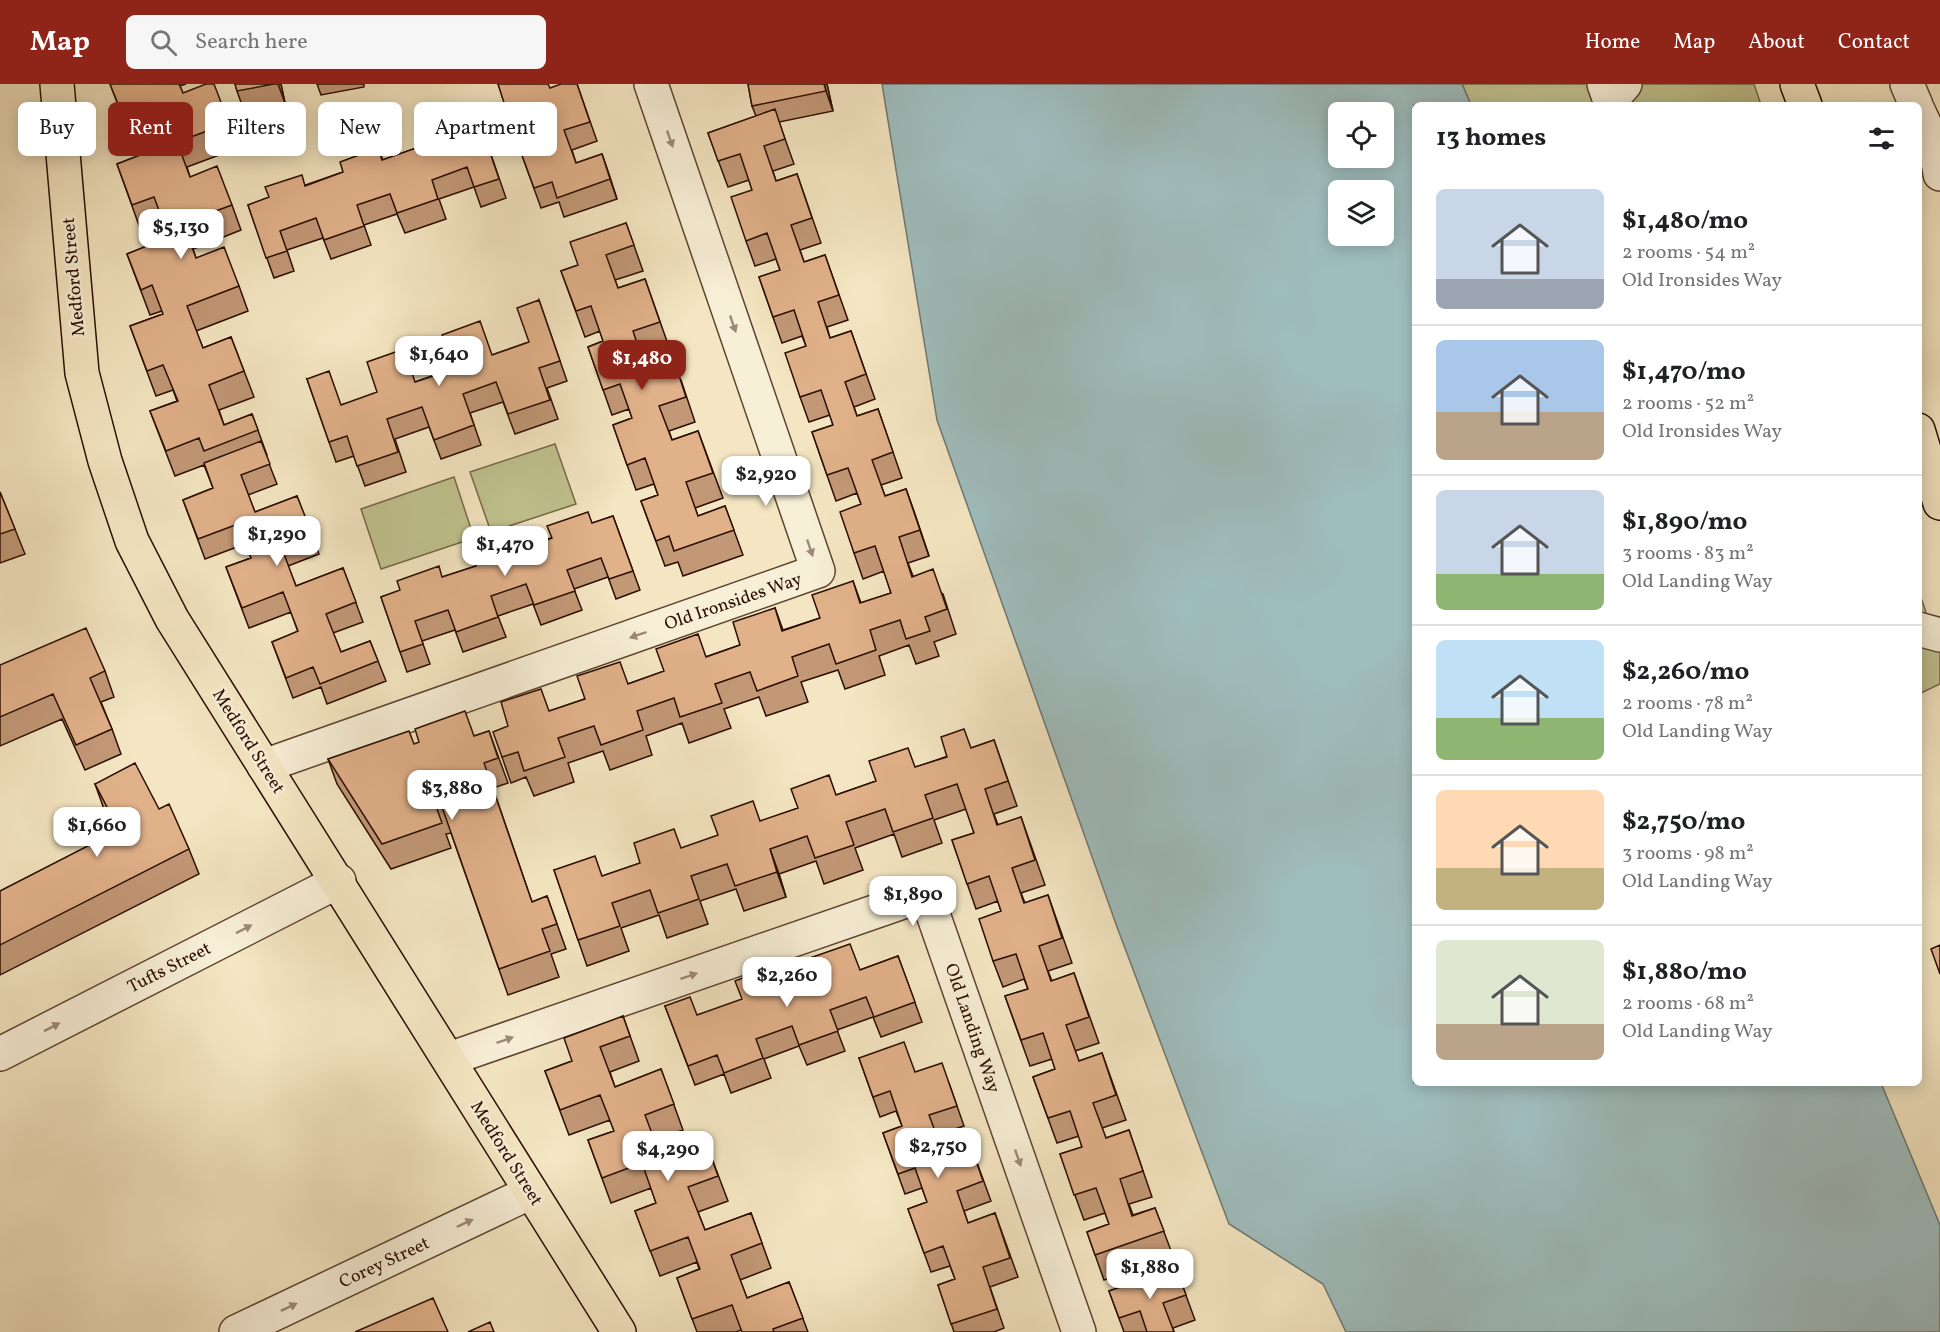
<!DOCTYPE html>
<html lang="en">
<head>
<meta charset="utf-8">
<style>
  :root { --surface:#fff; --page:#f6f6f6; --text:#202124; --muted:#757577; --line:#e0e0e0; --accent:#8f2418 }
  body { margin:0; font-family:Vollkorn,serif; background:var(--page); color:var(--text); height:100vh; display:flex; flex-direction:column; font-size:22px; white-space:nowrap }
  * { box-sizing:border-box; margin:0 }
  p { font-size:20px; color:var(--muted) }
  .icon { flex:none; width:33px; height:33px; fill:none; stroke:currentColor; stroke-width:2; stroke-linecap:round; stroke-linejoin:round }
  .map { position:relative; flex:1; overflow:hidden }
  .sheet { position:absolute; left:1412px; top:18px; width:510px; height:984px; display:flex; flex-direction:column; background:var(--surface); border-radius:9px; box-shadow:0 3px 15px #0003 }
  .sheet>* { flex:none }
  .banner { position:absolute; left:18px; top:18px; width:570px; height:54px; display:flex; gap:12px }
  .tools { position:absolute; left:1328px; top:18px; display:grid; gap:12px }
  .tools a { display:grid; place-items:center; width:66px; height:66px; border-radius:9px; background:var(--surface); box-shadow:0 3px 15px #0003; font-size:30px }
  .price { position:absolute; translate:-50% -51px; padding:0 14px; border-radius:12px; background:#fff; color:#222; font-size:20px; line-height:39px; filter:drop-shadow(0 2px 3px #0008) }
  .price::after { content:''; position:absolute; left:50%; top:36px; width:18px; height:14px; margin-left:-9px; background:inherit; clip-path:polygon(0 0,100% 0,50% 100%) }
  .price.active { background:var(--accent); color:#fff }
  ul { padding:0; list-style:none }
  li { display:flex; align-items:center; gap:18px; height:150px; padding:0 24px }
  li+li { border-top:2px solid var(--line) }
  li span { display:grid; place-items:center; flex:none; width:168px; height:120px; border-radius:9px; color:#555 }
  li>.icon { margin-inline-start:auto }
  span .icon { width:72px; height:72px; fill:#fffc; stroke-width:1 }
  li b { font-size:26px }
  h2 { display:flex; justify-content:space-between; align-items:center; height:72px; padding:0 24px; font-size:26px }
  .tag { padding:0 21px; border-radius:9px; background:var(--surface); box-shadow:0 3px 15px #0003; font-size:21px; line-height:54px }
  .tag.active { background:var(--accent); color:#fff }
  header { display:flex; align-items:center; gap:36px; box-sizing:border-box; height:84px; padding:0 30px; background:var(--accent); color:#fff }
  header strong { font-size:28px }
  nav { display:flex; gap:33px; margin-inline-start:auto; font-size:21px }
  .search { width:420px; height:54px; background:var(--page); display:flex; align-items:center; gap:15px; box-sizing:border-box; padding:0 21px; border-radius:9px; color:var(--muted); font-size:22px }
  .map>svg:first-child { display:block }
</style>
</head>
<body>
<header>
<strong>Map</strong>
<div class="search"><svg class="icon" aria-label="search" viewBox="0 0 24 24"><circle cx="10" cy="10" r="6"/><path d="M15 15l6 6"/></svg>Search here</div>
<nav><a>Home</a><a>Map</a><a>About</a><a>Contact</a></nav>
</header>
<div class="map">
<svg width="1940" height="1248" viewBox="0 0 1940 1248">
  <rect width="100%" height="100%" fill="#f4e6c2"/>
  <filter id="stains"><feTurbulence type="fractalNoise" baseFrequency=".00333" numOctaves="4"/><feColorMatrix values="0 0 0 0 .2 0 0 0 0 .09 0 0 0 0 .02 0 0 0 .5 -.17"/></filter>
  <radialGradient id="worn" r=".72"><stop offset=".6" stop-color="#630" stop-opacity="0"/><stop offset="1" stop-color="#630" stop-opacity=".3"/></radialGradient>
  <path fill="#c1c38f" stroke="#766848" stroke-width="1.5" d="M1462 0H1754L1761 21H1471Z
    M555 360 576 420 491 448 470 388Z
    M454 393 474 454 381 485 361 425Z
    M1918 505 1940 569V600L1919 610Z"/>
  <path fill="#9fbdbd" stroke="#717771" stroke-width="1.5" fill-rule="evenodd" d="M882 0H1462L1471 21H1414V999H1881L1940 1141V1248H1346L1323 1200 1229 1140 1117 843 937 336ZM1338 28H1383V74H1338ZM1338 106H1383V152H1338Z"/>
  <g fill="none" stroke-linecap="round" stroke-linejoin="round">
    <g stroke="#5d4430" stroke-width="36">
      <path id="minor" d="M1604 0 1610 17 1625 0
        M1907 0 1916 21
        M1918 26 1936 65 1940 90
        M1918 545 1940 551
        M264 682 818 487 651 0
        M0 970 339 797
        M449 975 926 810 1079 1248
        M236 1248 531 1108"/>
    </g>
    <g stroke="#2b0e00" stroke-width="36">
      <path id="major" d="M57 0 82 289 105 377 132 457 172 535 619 1248
        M1797 0 1805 21
        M1918 346 1940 419"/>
    </g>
    <use href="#minor" stroke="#f8efd7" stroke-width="33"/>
    <use href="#major" stroke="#f4e6c2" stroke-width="33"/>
  </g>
  <path fill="#c29877" stroke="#2b0e00" stroke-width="1.5" d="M110 0H186L180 2 183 9 229 39 238 64 187 83 190 93 232 121 241 146 193 165 196 174 239 202 248 227 196 247 203 264 231 253 254 313 219 326 224 341 252 330 267 371 266 372 277 400 248 411 255 428 297 412 319 470 288 482 296 502 343 484 363 538 333 549 341 568 370 557 386 597 327 620 321 603 293 614 272 558 298 548 291 528 249 544 226 483 251 474 245 460 205 475 183 416 213 404 204 381 175 392 150 327 177 317 173 306 156 312 130 242 163 230 162 227 150 231 127 170 169 154 163 138 141 147 117 80 152 67 151 62 136 68Z
    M235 0H281L285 19 244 27 237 7Z
    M317 0H364V3L321 11Z
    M498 0 550 4 577 0 597 57 572 66 576 79 602 70 617 115 564 133 559 118 541 124 519 63 538 57 532 42 515 48Z
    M748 0H827L833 27 779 38 794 80 773 87 776 97 797 90 821 159 800 166 804 178 825 171 848 236 827 243 830 254 851 247 875 315 854 323 857 332 878 325 902 394 881 401 885 412 906 405 929 472 908 479 913 492 943 510 956 550 934 558 939 572 916 580 909 561 879 572 885 591 845 605 838 586 801 598 808 618 766 632 759 613 724 625 731 644 689 659 682 639 646 652 652 671 610 686 603 667 568 679 574 698 534 712 526 693 511 699 502 673 550 627 740 561 775 524 783 546 820 534 853 497 861 519 891 509 884 487 863 495 854 469 861 420 857 409 836 417 812 348 833 341 830 331 809 338 800 313 806 262 802 252 782 259 759 193 780 186 776 175 755 182 746 157 752 106 749 96 728 103 708 49 756 32 752 22Z
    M477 30 506 114 481 123 474 103 439 115 446 135 405 149 397 130 364 141 371 161 331 175 323 154 287 166 294 187 274 194 248 121 343 88 378 64 383 76 419 63Z
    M626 139 643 187 615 196 618 204 645 195 669 263 643 273 645 280 681 296 695 338 669 347 672 356 698 347 723 414 695 424 698 432 725 422 743 471 683 492 678 478 665 482 641 417 658 411 654 400 636 406 613 341 632 334 629 325 612 331 588 263 603 257 600 247 585 253 561 187 578 181Z
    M539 216 567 297 547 304 558 335 515 350 503 318 470 329 481 361 441 375 429 343 395 355 406 388 365 402 354 372 336 378 307 295 341 321 415 298 529 258Z
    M0 408 25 470 0 479Z
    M613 432 640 506 616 515 608 493 574 505 582 526 541 541 533 520 498 532 506 553 463 568 455 546 422 557 430 580 407 588 381 513 476 482 517 466Z
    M0 581 105 587 114 613 101 618 112 645 121 670 85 686 62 635 0 662Z
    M489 647 508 699 493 704 532 818 547 812 566 865 551 870 559 893 508 911 451 749 446 750 451 764 391 785 337 700 328 675 414 660 474 652Z
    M994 656 1017 722 994 730 998 741 1021 733 1045 801 1021 809 1025 819 1048 811 1072 879 1048 887 1052 897 1074 889 1099 959 1075 967 1079 977 1102 969 1126 1036 1102 1044 1106 1054 1129 1046 1152 1113 1129 1120 1133 1131 1155 1124 1173 1172 1104 1196 1087 1148 1109 1140 1105 1129 1084 1136 1060 1070 1082 1063 1079 1052 1057 1059 1033 993 1055 985 1052 975 1030 982 1005 912 1028 905 1024 895 1003 903 993 877 1001 827 998 817 976 825 952 756 974 749 966 725 934 736 942 759 902 773 894 750 855 764 863 786 824 800 816 777 779 790 786 813 744 827 736 805 700 817 708 840 667 854 659 831 621 844 629 867 587 882 554 786 603 792Z
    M95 700 159 725 189 765 199 790 0 891V807L116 748 104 725Z
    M898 872 922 938 881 953 873 933 837 946 845 967 807 981 799 962 764 975 771 994 731 1009 724 990 695 1001 665 922 697 931 780 907 860 886Z
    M623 932 639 977 610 988 615 1003 661 985 683 1046 654 1056 659 1068 703 1051 728 1117 698 1128 705 1146 751 1129 771 1184 740 1196 747 1214 789 1198 808 1248H742L741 1246 736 1248H697L677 1194 699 1185 697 1178 660 1192 635 1127 656 1119 651 1104 611 1119 588 1056 614 1047 610 1036 569 1051 545 987 572 977Z
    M859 974 915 988 949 999 964 1042 936 1051 941 1063 968 1054 991 1117 964 1127 968 1139 995 1129 1018 1193 990 1203 1004 1244 994 1248H954L938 1201 955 1195 950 1182 931 1188 908 1125 927 1118 922 1104 905 1110 883 1049 902 1042 896 1027 880 1033Z
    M1176 1184 1195 1236 1173 1244 1174 1248H1124L1109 1207Z"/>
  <path fill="#9e7c61" stroke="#2b0e00" stroke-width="1.5" d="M278 0H281L285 19Z
    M824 0H827L833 27 826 7Z
    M602 70 609 90 617 115 610 95Z
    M906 405 915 430 929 472 920 446Z
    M770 765 779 790 786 813 777 788Z"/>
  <path fill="#e1b18a" stroke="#2b0e00" stroke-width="1.5" d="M110 0H179L183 9 206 0H214L229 39 177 58 190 93 217 82 232 121 183 139 196 174 224 163 239 202 187 222 203 264 231 253 244 287 209 301 224 341 252 330 258 346 204 367 199 354 166 367 150 327 178 317 163 281 147 287 130 242 163 230 152 201 141 206 127 170 169 153 154 113 132 121 117 80 153 66 142 37 127 42Z
    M235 0H274L237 7Z
    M498 0H548L550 4 561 0H577L590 38 564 46 576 79 602 70 610 95 557 114 552 98 534 104 519 63 538 57 525 22 507 28Z
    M748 0H824L826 7 752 22Z
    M775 25 785 55 764 62 776 97 797 90 812 134 791 141 804 178 825 171 839 211 818 218 830 254 851 247 866 290 845 298 857 332 878 325 893 368 872 376 885 412 906 405 920 446 899 453 912 493 933 485 947 525 925 533 930 547 906 555 900 536 870 546 876 566 836 580 829 560 792 573 798 592 757 607 750 588 715 600 722 619 680 633 674 614 637 627 643 646 601 661 594 642 558 654 565 673 524 687 518 668 502 673 493 648 508 642 501 618 541 605 549 627 585 615 577 592 620 578 628 600 664 587 656 565 698 550 706 573 740 561 733 538 775 524 782 547 820 534 812 511 853 497 860 519 891 509 875 462 854 469 840 428 861 420 848 384 827 391 812 348 833 341 821 306 800 313 785 269 806 262 794 226 773 233 759 193 780 186 767 149 746 157 731 113 752 106 740 70 718 77 708 49Z
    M477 30 499 95 474 103 467 83 432 96 438 115 397 129 390 110 357 121 364 142 324 156 316 134 280 147 287 167 266 174 248 121 269 113 265 103 302 91 305 102 343 88 340 78 378 64 382 76 419 63 415 51Z
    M626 139 634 161 606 171 618 204 645 195 660 238 633 247 644 280 672 270 686 313 659 322 672 356 698 347 713 389 686 398 698 432 725 422 734 446 674 467 669 452 656 457 641 417 658 411 645 374 627 381 613 341 632 334 620 300 603 306 588 263 603 257 591 222 576 227 561 187 578 181 570 158Z
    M539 216 560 277 539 284 550 316 508 330 496 298 463 310 474 341 434 356 422 323 387 335 398 368 357 382 347 352 329 358 307 295 329 287 341 321 377 308 367 278 404 265 415 298 454 285 442 251 480 237 492 271 529 258 517 224Z
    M261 357 270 380 241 391 255 428 297 412 312 450 281 462 296 502 343 484 356 518 326 530 341 568 370 557 378 577 320 600 313 583 286 594 272 558 298 547 283 508 242 524 226 483 251 474 238 440 198 455 183 416 213 404 204 379Z
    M0 408 15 445 0 450Z
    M588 428 592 439 613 432 633 487 609 495 601 474 567 486 575 507 534 521 526 500 491 512 498 533 456 548 448 526 415 537 423 560 400 568 381 513 400 506 397 497 439 482 442 493 476 482 472 469 513 454 517 466 552 454 547 442Z
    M86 544 105 587 90 594 112 645 76 661 53 610 0 633V581Z
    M465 627 474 652 489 647 498 674 484 679 532 818 547 812 557 840 542 845 550 867 499 885 442 723 437 725 442 739 382 760 328 675 409 647 414 660 419 658 415 645Z
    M964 645 971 664 994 656 1008 697 985 705 997 741 1021 733 1035 776 1012 784 1024 819 1048 811 1062 854 1039 862 1051 897 1074 889 1089 933 1066 941 1079 977 1102 969 1116 1011 1093 1019 1106 1054 1129 1046 1143 1087 1120 1095 1132 1132 1155 1124 1164 1147 1095 1171 1087 1148 1109 1140 1096 1104 1074 1111 1060 1070 1082 1063 1070 1027 1048 1034 1033 993 1055 985 1043 949 1021 956 1005 912 1028 905 1016 870 993 877 979 835 1001 827 989 792 967 800 952 756 974 749 957 700 925 711 933 734 893 748 885 725 846 738 854 761 815 774 807 752 770 765 777 788 735 802 727 780 691 792 699 815 658 829 650 806 612 819 620 842 578 856 554 786 595 772 602 792 640 779 634 759 674 745 681 764 718 751 711 732 753 717 760 737 798 724 791 705 829 691 836 711 876 697 869 677 908 664 915 683 947 673 941 653Z
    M135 679 159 725 169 720 189 765 0 861V807L119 746 95 700Z
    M850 860 860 886 898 872 915 918 874 933 866 913 830 926 838 947 799 961 792 942 756 955 763 974 724 989 717 971 688 982 665 922 690 913 697 931 742 915 735 897 771 883 780 907 817 894 810 874Z
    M1940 861V890L1931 865Z
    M623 932 630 952 600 963 615 1003 661 985 674 1020 645 1031 659 1068 703 1051 718 1092 688 1103 705 1146 751 1129 762 1159 731 1171 747 1214 789 1198 803 1234 773 1245 774 1248H742L732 1221 692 1235 677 1194 700 1185 688 1153 650 1167 635 1127 656 1119 642 1079 602 1094 588 1056 614 1047 600 1011 560 1026 545 987 572 977 564 954Z
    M904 958 915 988 942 979 957 1022 929 1031 941 1063 968 1054 983 1097 957 1107 968 1139 995 1129 1010 1174 983 1183 997 1225 951 1240 938 1201 955 1195 943 1162 924 1169 908 1125 927 1118 915 1084 898 1090 883 1049 902 1042 890 1007 873 1013 859 974Z
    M1176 1184 1186 1211 1163 1219 1174 1248H1147L1140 1227 1119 1234 1109 1207Z
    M433 1214 448 1248H355Z
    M490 1238 494 1248H468Z"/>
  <defs><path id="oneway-solid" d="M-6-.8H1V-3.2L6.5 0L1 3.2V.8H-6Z" transform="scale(1.5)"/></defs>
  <g fill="#9c8a76">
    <use href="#oneway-solid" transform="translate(670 55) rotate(71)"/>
    <use href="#oneway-solid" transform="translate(733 240) rotate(71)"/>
    <use href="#oneway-solid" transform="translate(810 464) rotate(71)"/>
    <use href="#oneway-solid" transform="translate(638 551) rotate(161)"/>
    <use href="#oneway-solid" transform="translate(244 845) rotate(-27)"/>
    <use href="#oneway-solid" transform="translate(689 892) rotate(-19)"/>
    <use href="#oneway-solid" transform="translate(52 943) rotate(-27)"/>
    <use href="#oneway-solid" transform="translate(505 956) rotate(-19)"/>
    <use href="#oneway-solid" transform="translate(1018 1074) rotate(71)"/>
    <use href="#oneway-solid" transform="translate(465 1139) rotate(-25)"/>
    <use href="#oneway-solid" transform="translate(289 1223) rotate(-25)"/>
  </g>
  <g text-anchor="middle" stroke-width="5" stroke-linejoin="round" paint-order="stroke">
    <g font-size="18" fill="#2b0e00" stroke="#f8efd7">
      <text transform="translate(73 193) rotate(-95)" y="6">Medford Street</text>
      <text transform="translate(733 517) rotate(-19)" y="6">Old Ironsides Way</text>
      <text transform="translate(249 657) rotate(58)" y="6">Medford Street</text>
      <text transform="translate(169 883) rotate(-27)" y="6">Tufts Street</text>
      <text transform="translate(973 944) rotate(71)" y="6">Old Landing Way</text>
      <text transform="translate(507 1069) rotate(58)" y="6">Medford Street</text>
      <text transform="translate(384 1178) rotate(-25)" y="6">Corey Street</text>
    </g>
  </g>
  <rect width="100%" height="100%" filter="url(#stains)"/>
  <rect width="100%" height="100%" fill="url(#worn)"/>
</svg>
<div class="tools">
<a><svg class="icon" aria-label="locate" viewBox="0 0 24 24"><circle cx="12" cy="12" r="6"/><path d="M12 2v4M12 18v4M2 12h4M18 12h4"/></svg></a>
<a><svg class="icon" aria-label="layers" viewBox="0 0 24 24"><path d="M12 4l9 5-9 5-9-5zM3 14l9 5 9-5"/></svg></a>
</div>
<b class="price" style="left:181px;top:176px">$5,130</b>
<b class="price" style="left:439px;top:303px">$1,640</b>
<b class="price active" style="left:642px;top:307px">$1,480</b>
<b class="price" style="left:766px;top:423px">$2,920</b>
<b class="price" style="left:277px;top:483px">$1,290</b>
<b class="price" style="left:505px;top:493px">$1,470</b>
<b class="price" style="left:452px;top:737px">$3,880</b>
<b class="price" style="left:97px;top:774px">$1,660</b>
<b class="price" style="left:913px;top:843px">$1,890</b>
<b class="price" style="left:787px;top:924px">$2,260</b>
<b class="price" style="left:938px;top:1095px">$2,750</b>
<b class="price" style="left:668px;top:1098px">$4,290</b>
<b class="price" style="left:1150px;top:1216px">$1,880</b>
<div class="banner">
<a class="tag">Buy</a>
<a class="tag active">Rent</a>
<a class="tag">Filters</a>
<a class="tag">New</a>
<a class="tag">Apartment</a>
</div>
<section class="sheet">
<h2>13 homes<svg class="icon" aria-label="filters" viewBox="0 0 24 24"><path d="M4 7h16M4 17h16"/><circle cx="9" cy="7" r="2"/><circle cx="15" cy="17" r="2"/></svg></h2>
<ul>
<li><span style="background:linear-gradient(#c9d6e8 75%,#9aa5b1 0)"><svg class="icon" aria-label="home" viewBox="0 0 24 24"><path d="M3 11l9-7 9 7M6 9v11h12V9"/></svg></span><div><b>$1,480/mo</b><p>2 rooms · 54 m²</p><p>Old Ironsides Way</p></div></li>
<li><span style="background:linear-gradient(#a9c7e8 60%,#b9a48a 0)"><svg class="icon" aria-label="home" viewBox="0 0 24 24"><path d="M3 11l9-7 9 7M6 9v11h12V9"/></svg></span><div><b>$1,470/mo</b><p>2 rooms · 52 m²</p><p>Old Ironsides Way</p></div></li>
<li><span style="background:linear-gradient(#c9d6e8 70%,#8fb573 0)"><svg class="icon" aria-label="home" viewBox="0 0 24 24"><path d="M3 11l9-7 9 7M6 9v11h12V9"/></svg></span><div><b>$1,890/mo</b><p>3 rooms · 83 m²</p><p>Old Landing Way</p></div></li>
<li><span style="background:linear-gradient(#bfe0f5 65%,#8fb573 0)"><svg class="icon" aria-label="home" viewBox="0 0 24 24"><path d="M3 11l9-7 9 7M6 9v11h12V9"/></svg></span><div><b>$2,260/mo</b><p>2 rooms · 78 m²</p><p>Old Landing Way</p></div></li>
<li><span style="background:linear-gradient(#ffd9b3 65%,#c2b280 0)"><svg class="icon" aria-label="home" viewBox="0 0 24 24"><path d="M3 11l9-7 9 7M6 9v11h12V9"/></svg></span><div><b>$2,750/mo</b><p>3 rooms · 98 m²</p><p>Old Landing Way</p></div></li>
<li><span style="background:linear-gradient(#dfe7d0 70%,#b9a48a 0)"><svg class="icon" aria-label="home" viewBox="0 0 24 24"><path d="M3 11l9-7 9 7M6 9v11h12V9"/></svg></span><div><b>$1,880/mo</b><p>2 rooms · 68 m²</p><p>Old Landing Way</p></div></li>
</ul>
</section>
</div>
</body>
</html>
